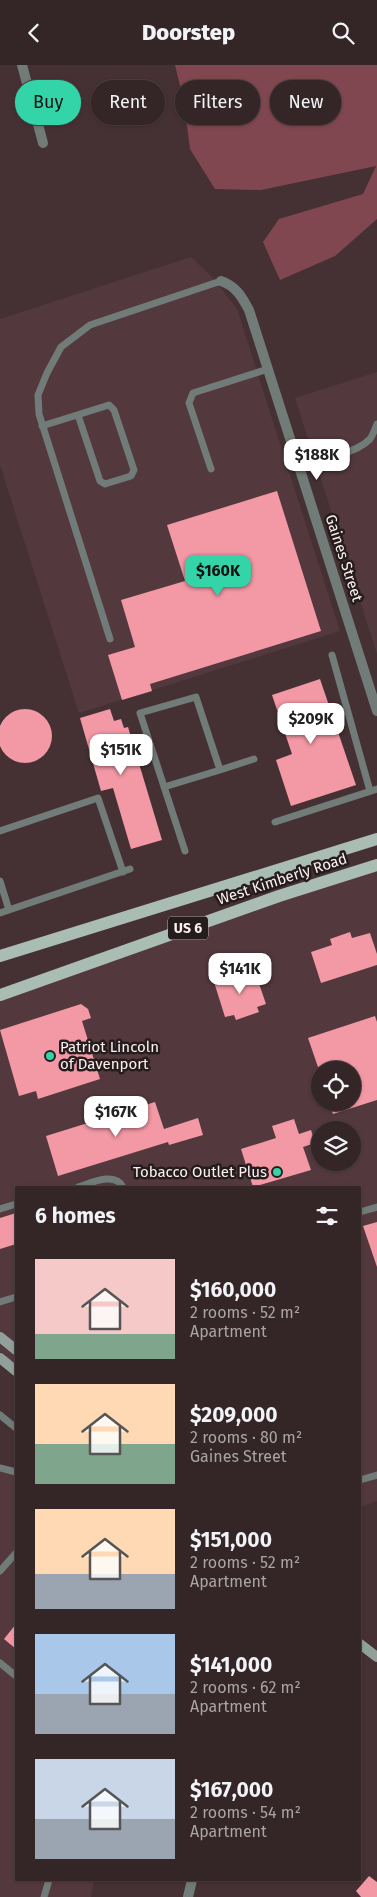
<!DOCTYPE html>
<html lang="en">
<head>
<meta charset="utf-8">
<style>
  :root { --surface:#342527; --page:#3f3133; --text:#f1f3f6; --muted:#a9a5a7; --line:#4e4244; --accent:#33d4a8 }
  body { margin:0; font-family:"Fira Sans",sans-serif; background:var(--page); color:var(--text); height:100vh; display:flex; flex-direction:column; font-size:19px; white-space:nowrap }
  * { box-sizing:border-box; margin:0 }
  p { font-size:16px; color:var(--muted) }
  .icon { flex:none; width:28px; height:28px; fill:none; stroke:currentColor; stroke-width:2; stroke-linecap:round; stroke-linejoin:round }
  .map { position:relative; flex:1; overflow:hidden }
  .details { position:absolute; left:15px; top:1121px; width:346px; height:695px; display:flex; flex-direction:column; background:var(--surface); border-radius:0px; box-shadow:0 1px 4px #0004,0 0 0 1px var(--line) }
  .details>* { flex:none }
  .guide { position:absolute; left:15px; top:15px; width:348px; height:45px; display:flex; gap:10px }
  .fabs { position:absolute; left:311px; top:996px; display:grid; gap:10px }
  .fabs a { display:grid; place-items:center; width:50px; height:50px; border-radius:50%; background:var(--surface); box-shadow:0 1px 4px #0004,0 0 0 1px var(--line); font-size:25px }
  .price { position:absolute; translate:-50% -42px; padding:0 11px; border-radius:10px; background:#fff; color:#222; font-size:16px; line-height:32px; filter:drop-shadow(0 1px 2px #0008) }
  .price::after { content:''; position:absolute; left:50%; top:30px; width:15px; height:11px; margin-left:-8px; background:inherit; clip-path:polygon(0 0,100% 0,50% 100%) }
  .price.current { background:var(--accent); color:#111 }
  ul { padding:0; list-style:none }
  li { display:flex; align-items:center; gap:15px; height:125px; padding:0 20px }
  li span { display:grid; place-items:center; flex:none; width:140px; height:100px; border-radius:0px; color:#555 }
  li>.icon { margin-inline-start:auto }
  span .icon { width:60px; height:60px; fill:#fffc; stroke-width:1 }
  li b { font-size:21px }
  h2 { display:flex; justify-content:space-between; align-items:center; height:60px; padding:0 20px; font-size:21px }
  .pill { padding:0 18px; border-radius:22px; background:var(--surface); box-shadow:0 1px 4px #0004,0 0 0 1px var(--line); font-size:18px; line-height:45px }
  .pill.current { background:var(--accent); color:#111 }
  header { display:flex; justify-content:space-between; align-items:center; height:65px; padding:0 20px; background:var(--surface); font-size:22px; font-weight:800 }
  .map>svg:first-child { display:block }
</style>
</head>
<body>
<header><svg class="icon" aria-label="back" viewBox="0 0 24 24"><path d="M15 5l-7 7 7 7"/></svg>Doorstep<svg class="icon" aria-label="search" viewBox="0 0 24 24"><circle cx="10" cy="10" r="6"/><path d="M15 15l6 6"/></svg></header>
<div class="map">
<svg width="377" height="1832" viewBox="0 0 377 1832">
  <rect width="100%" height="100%" fill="#453134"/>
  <path fill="#53393d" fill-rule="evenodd" d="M191 192 213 213 237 244 340 566 79 648 0 400V254Z
    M377 307V589L295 333Z
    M377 800V1436L360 1442V1122H16V1300L0 1286V930ZM320 1005H352V1038H320ZM320 1065H352V1098H320Z
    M0 1403 16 1411V1815H94L91 1832H0Z"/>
  <path fill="#804750" d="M175 0H377V154L335 191 280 215 263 177 279 154 363 129 376 101 261 125 215 124 190 84 184 37Z"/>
  <path fill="#f398a5" d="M277 426 321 566 150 619 152 626 122 635 108 590 135 582 121 535 185 516 167 460Z
    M320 614 356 720 291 741 276 695 292 689 272 630Z
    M-2 671a27 27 0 1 1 54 0a27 27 0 1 1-54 0Z
    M110 644 114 656 121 654 124 663 128 662 162 775 131 784 113 723 101 726 80 653Z
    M350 867 352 873 370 868 377 889V900L321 918 311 887 332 880 330 874Z
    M254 904 266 939 257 942 259 947 236 955 234 950 225 952 214 917Z
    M81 939 88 944 91 953 82 956 100 1014 38 1034 36 1026 19 1031 0 965Z
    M375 951 377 957V1035L333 1049 329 1038H352V1005H319L308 973Z
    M155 1037 164 1064 198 1053 203 1070 169 1080 168 1077 58 1111 46 1071Z
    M294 1054 299 1069 311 1065 315 1078 303 1082 311 1105 253 1122 241 1084 276 1073 272 1061Z
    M16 1148V1179L0 1184V1153Z
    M377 1157V1202L363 1161Z
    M16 1559V1584L4 1574Z
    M369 1811 377 1817V1832H361L356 1826Z"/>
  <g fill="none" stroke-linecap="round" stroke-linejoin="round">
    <path stroke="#717b77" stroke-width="7" d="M42 361 109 340 114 345 134 405 131 411 105 419 100 416 78 350
      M298 397C318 394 355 390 370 374 373 370 375 364 377 359
      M211 404 189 338 193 328 268 304
      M110 574 39 349 38 330 47 308 61 282 90 260 221 216
      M332 590 370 726
      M220 705 254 694
      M164 722 220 705 196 632 140 648 185 786
      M275 757 377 724
      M0 766 98 733 123 807
      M0 816 9 845
      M0 848 130 804
      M78 1122C91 1118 115 1106 123 1122
      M0 1144 16 1139
      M360 1147 377 1142
      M0 1237 16 1232
      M0 1350 16 1363
      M0 1403 16 1407
      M360 1415 377 1410
      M0 1506 16 1488
      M0 1598 16 1611
      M44 1832 49 1815"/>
    <path stroke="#717b77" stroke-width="10" d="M22 0 43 78
      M221 216C236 221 242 232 249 245L377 646
      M188 1832 192 1815"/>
    <path stroke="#91a09a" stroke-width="10" d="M0 1272 16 1285
      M0 1293 16 1306
      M360 1579 377 1592"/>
    <path stroke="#a9bdb5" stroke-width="12" d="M0 891 377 774
      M0 930 279 831 377 800"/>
  </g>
  <g fill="#33d4a8" stroke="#251c1d" stroke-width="2">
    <circle cx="50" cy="991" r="5"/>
    <circle cx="277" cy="1107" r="5"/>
  </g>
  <g text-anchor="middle" stroke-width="5" stroke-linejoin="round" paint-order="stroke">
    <rect fill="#251c1d" stroke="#bcb0b1" stroke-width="1" x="168" y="851.5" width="40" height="23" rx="4"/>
    <g font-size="14" font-weight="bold" fill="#fdf0f1">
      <text x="188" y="868">US 6</text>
    </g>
    <g font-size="15" fill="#fdf0f1" stroke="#251c1d">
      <text transform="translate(344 493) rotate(72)" y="5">Gaines Street</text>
      <text transform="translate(282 814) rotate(-18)" y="5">West Kimberly Road</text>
    </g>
    <g font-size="15" fill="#fdf0f1" stroke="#251c1d" text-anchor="start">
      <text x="60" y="987">Patriot Lincoln<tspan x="60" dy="17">of Davenport</tspan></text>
      <text x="267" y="1112" text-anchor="end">Tobacco Outlet Plus</text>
    </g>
  </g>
</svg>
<div class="fabs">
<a><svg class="icon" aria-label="locate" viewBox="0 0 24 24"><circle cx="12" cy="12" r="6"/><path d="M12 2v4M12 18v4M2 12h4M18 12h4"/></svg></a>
<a><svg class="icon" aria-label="layers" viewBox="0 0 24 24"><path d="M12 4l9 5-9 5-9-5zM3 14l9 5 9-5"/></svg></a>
</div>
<b class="price" style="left:317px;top:416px">$188K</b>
<b class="price current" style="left:218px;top:532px">$160K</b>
<b class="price" style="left:311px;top:680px">$209K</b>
<b class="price" style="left:121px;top:711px">$151K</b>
<b class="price" style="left:240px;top:930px">$141K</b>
<b class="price" style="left:116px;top:1073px">$167K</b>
<div class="guide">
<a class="pill current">Buy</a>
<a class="pill">Rent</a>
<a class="pill">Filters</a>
<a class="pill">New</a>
</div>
<section class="details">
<h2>6 homes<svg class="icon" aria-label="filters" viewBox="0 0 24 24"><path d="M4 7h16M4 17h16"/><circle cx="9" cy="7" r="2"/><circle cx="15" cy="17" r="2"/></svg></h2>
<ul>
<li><span style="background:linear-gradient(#f6c9c9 75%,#7fa58c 0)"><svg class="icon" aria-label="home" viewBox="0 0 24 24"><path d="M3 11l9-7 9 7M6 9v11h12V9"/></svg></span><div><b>$160,000</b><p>2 rooms · 52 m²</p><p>Apartment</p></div></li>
<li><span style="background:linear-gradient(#ffd9b3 60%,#7fa58c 0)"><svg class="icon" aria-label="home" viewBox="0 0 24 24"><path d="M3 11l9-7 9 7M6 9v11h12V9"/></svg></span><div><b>$209,000</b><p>2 rooms · 80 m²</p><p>Gaines Street</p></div></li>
<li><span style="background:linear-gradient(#ffd9b3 65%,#9aa5b1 0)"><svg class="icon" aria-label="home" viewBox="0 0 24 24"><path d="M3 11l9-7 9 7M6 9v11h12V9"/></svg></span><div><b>$151,000</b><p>2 rooms · 52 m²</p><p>Apartment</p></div></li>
<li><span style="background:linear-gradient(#a9c7e8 60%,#9aa5b1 0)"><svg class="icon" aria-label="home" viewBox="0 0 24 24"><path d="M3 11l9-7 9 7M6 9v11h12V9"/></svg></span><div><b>$141,000</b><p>2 rooms · 62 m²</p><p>Apartment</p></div></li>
<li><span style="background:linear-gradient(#c9d6e8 60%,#9aa5b1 0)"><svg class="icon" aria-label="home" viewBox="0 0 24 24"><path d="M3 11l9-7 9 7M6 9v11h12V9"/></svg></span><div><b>$167,000</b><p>2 rooms · 54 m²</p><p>Apartment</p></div></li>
</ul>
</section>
</div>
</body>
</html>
